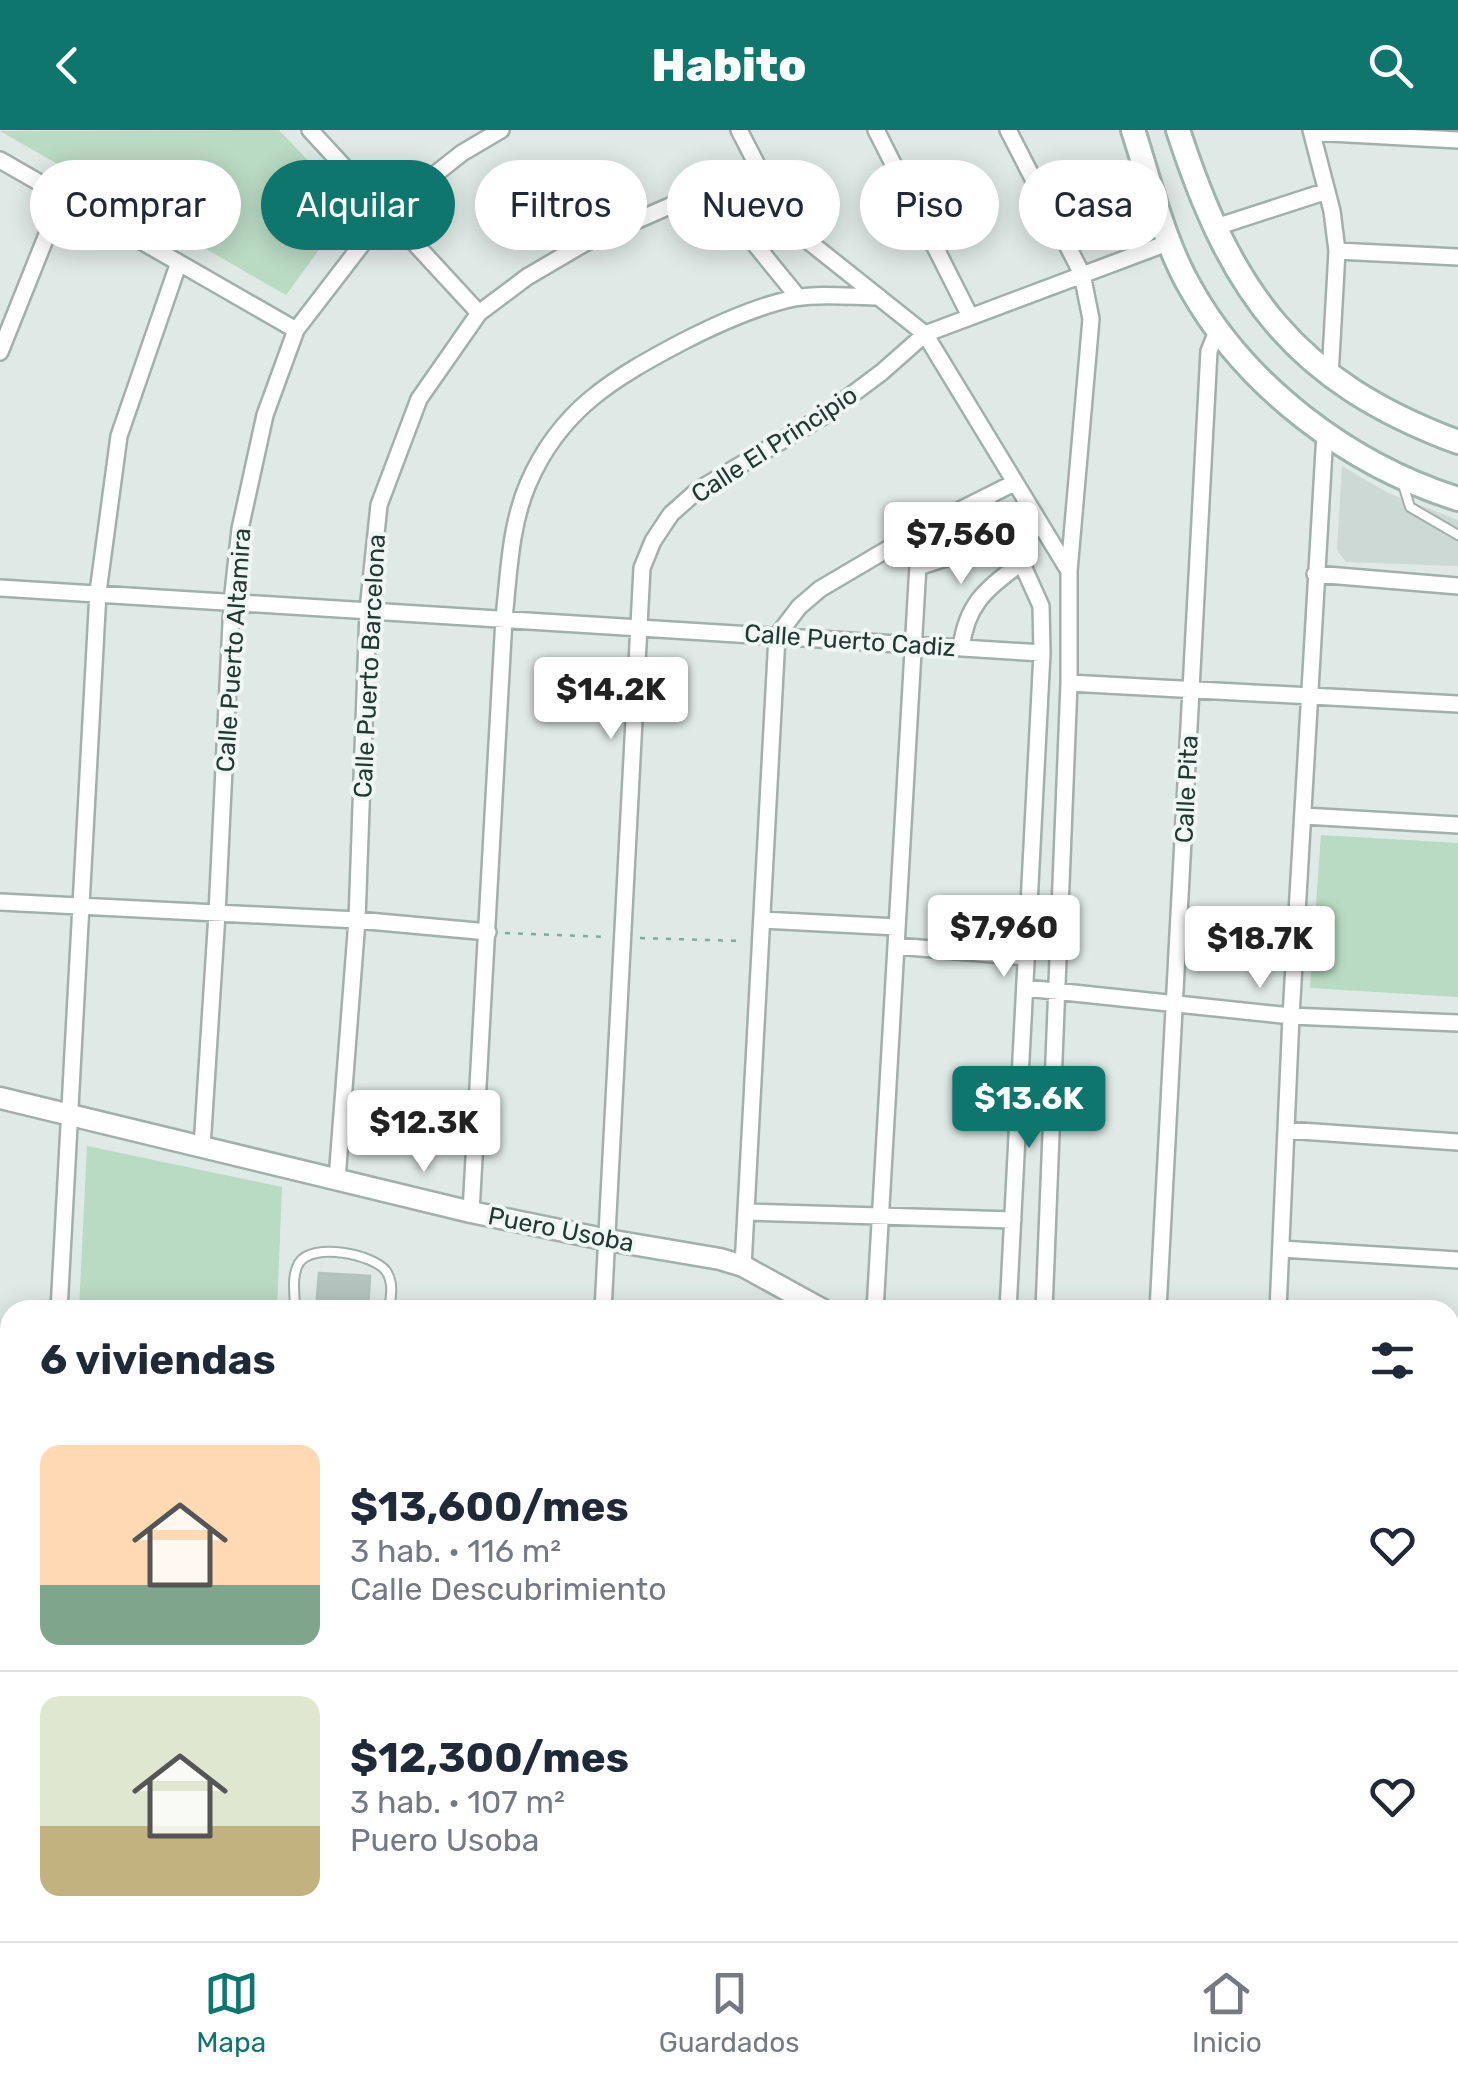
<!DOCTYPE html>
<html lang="es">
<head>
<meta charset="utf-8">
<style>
  :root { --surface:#fff; --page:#f2f2f3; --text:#1f2937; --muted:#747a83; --line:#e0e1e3; --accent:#0f766e }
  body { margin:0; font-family:Rubik,sans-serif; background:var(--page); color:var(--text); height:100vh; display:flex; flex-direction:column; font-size:38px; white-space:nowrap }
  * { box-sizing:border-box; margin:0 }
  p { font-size:32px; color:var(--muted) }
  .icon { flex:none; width:55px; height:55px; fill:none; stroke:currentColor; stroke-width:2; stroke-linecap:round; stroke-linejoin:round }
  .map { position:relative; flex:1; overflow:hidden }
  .side { position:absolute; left:0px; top:1170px; width:1460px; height:642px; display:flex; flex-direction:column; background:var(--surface); border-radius:30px 30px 0 0; box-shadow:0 5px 25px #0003 }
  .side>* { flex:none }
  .guide { position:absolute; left:30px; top:30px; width:1400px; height:90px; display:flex; gap:20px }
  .price { position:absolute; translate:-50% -85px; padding:0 22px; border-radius:10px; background:#fff; color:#222; font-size:32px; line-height:65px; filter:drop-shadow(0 2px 5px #0008) }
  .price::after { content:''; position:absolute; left:50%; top:60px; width:30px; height:22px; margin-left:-15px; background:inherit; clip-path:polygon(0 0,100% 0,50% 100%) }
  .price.on { background:var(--accent); color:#fff }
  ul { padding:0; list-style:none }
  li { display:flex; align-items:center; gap:30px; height:250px; padding:0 40px }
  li+li { border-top:2px solid var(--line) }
  li span { display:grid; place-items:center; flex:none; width:280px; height:200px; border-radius:20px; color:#555 }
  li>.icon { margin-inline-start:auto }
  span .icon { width:120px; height:120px; fill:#fffc; stroke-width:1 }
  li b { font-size:42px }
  h2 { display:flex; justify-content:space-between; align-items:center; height:120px; padding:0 40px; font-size:42px }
  .pill { padding:0 35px; border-radius:45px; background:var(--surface); box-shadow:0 5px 25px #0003; font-size:35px; line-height:90px }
  .pill.on { background:var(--accent); color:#fff }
  header { display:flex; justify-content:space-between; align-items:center; height:130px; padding:0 40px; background:var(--accent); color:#fff; font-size:45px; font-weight:800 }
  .tab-bar { display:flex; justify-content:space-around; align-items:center; height:140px; border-top:2px solid var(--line); background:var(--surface); font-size:28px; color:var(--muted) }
  .tab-bar a { display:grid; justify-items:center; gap:5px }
  .tab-bar .on { color:var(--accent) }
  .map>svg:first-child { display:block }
</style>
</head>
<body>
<header><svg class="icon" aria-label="back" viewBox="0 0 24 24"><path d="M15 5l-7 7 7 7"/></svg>Habito<svg class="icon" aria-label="search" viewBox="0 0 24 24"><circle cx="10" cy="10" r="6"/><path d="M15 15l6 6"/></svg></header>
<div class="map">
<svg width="1458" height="1811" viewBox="0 0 1458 1811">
  <rect width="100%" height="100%" fill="#dfe9e5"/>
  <path fill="#cdd9d4" d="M1342 336 1388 363 1458 390V436L1346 432 1337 420Z"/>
  <path fill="#b9dac3" d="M279 0 351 76 286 165 0 1Z
    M1321 705 1458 713V867L1310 858Z
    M87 1016 282 1057 277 1180H79Z
    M1450 1517 1458 1518V1811H1249V1802H1450Z"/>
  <path fill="#b5c4be" stroke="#b2c2bc" stroke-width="2.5" d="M319 1143 370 1146 368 1180H316Z"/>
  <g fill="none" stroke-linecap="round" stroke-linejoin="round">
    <g stroke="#a2b0ac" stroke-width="12">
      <path id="service" d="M1402 351 1410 377 1458 405
        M295 1180C295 1165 291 1146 299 1133 312 1112 373 1124 386 1141 394 1153 391 1166 389 1180
        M185 1811V1802
        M320 1811 321 1802"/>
    </g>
    <g stroke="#a2b0ac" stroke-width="20">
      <path id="minor" d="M310 0 479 183
        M739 0 788 95 925 204 1069 441
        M876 0 970 186
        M1008 0 1082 144 1091 189 1069 441V553L1044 1180
        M1311 0 1332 81 1337 121 1330 246
        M1312 2 1458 10
        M0 30 296 200
        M710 59 798 167
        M1213 98 1327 61
        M1337 121 1458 127
        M0 222 62 67
        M984 368 1010 407 1041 476 1042 523 1008 1180
        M918 437 1042 397
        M1315 444 1458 456
        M0 458 1042 523
        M961 518C967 472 987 459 1022 432
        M1069 553 1458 574
        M1304 686 1458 695
        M0 772 357 790 488 802
        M762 790 897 797
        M896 816 1027 827
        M1026 858 1291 886 1458 893
        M1286 1000 1458 1012
        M202 1017 217 784 232 472 240 399 265 285 296 200 386 83 462 23 501 0
        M337 1049 357 790 368 480 379 375 419 269 479 183 527 147 585 113 757 38
        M471 1082 504 488C509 443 510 396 528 354 560 279 614 248 682 212 717 194 756 176 795 168 821 163 853 167 879 167
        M746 1082 1013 1090
        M1281 1119 1458 1130
        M743 1136 777 506 799 477 820 459 920 400 1014 353
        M59 1180 98 462 119 306 178 135
        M603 1180 642 438 653 411 671 384 698 360 822 287 882 242 925 204 1170 112
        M875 1180 920 400
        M1158 1180 1209 221 1218 199
        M1278 1180 1291 886 1325 303
        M0 1318H10
        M1450 1378H1458
        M1450 1498H1458
        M242 1811 243 1802
        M836 1811 837 1802
        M970 1811V1802
        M1002 1811V1802
        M1233 1811 1234 1802"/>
    </g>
    <g stroke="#a2b0ac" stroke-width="25">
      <path id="tertiary" d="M0 968 471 1082 608 1110 720 1129 743 1136 823 1180
        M1450 1248H1458
        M0 1767 10 1768
        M563 1802 706 1811"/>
    </g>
    <g stroke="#9fb4ad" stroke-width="28">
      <path id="secondary" d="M1133 0C1150 52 1163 111 1191 159 1247 258 1350 335 1458 369
        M1178 0C1231 163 1294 251 1458 312"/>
    </g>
    <path stroke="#81aba0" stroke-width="2.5" stroke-dasharray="5 8" stroke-linecap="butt" d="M505 803 607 807
      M640 808 742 811"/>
    <use href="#service" stroke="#fff" stroke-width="8"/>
    <use href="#minor" stroke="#fff" stroke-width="15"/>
    <use href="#tertiary" stroke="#fff" stroke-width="20"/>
    <use href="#secondary" stroke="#fff" stroke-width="22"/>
  </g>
  <g text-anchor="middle" stroke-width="8" stroke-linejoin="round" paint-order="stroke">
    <g font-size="25" fill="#213833" stroke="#eff6f3">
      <text transform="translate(774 314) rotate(-33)" y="9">Calle El Principio</text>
      <text transform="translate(850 510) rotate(4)" y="9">Calle Puerto Cadiz</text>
      <text transform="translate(233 520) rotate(-86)" y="9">Calle Puerto Altamira</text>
      <text transform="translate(369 536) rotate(-87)" y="9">Calle Puerto Barcelona</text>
      <text transform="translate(1186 659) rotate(-87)" y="9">Calle Pita</text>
      <text transform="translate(561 1099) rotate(11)" y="9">Puero Usoba</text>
    </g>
  </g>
</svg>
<b class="price" style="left:961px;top:457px">$7,560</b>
<b class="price" style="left:611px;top:612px">$14.2K</b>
<b class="price" style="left:1004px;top:850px">$7,960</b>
<b class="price" style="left:1260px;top:861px">$18.7K</b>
<b class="price on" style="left:1029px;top:1021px">$13.6K</b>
<b class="price" style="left:424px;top:1045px">$12.3K</b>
<div class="guide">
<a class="pill">Comprar</a>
<a class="pill on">Alquilar</a>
<a class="pill">Filtros</a>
<a class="pill">Nuevo</a>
<a class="pill">Piso</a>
<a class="pill">Casa</a>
</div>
<section class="side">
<h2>6 viviendas<svg class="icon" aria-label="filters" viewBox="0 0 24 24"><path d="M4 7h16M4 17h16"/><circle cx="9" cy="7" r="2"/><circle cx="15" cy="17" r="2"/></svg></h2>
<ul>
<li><span style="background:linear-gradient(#ffd9b3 70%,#7fa58c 0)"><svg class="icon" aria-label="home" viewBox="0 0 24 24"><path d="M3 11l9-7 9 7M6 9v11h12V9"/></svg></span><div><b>$13,600/mes</b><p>3 hab. · 116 m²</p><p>Calle Descubrimiento</p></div><svg class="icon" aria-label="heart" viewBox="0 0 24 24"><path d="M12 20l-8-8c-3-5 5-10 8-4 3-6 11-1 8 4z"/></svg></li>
<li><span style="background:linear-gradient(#dfe7d0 65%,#c2b280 0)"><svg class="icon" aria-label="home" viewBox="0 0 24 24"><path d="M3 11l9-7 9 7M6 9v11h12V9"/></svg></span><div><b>$12,300/mes</b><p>3 hab. · 107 m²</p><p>Puero Usoba</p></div><svg class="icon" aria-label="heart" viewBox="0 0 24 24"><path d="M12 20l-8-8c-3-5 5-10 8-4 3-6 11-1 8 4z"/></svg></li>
</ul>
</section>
</div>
<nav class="tab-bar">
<a class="on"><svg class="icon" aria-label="map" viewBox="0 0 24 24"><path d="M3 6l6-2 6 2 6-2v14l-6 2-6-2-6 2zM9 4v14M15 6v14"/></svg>Mapa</a>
<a><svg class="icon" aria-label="saved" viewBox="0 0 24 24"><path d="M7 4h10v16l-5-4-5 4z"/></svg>Guardados</a>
<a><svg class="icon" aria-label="home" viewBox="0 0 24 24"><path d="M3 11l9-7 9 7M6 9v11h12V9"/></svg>Inicio</a>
</nav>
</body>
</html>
